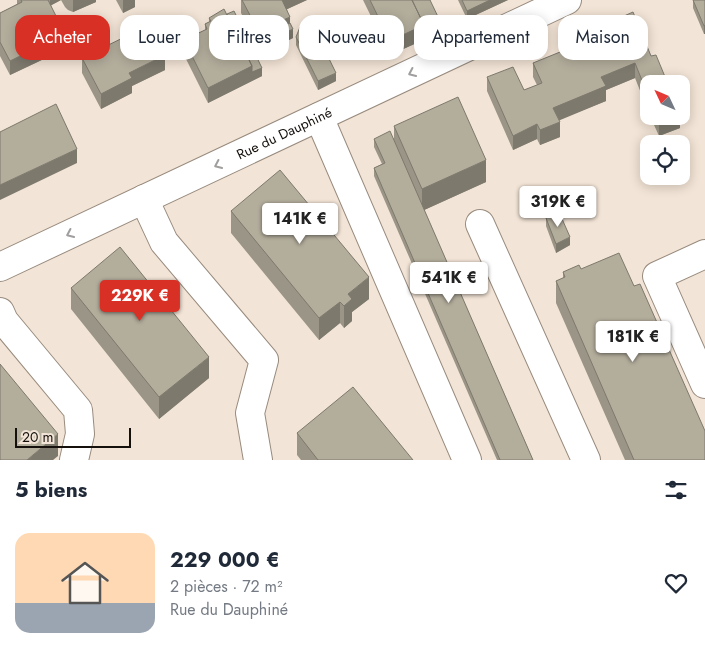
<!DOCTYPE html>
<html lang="fr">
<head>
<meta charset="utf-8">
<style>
  :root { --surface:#fff; --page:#f2f2f3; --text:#1f2937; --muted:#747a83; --line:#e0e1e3; --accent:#d93025 }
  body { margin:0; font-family:Jost,sans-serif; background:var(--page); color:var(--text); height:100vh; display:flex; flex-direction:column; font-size:19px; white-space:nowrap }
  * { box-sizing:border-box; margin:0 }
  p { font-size:16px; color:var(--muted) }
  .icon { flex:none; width:28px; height:28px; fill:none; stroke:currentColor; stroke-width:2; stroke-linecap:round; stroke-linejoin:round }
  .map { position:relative; height:460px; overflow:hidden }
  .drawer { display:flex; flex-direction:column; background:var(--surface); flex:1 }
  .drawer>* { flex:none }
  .hud { position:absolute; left:15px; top:15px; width:675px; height:45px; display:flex; gap:10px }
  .needle { width:32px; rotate:314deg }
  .buttons { position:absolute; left:640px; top:75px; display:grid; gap:10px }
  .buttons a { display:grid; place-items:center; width:50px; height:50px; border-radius:10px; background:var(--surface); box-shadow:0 2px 12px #0003; font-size:25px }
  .scale { position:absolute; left:15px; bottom:12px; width:116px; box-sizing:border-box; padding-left:5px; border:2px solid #15100c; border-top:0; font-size:14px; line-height:18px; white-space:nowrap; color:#15100c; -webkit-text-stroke:4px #f2e4d6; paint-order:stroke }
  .price { position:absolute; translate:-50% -42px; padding:0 11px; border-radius:5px; background:#fff; color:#222; font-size:16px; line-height:32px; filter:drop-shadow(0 1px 2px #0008) }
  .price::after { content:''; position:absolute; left:50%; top:30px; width:15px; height:11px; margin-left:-8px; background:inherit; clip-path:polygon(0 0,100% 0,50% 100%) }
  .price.current { background:var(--accent); color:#fff }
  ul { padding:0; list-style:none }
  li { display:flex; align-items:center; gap:15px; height:125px; padding:0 15px }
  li+li { border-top:1px solid var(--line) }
  li span { display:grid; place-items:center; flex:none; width:140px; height:100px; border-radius:15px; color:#555 }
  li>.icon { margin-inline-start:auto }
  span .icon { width:60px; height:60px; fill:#fffc; stroke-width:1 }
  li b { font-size:21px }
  h2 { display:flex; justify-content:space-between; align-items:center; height:60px; padding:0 15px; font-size:21px }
  .pill { padding:0 18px; border-radius:15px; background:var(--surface); box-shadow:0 2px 12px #0003; font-size:18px; line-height:45px }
  .pill.current { background:var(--accent); color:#fff }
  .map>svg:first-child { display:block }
</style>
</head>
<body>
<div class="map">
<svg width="705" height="460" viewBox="0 0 705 460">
  <rect width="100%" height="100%" fill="#f2e4d6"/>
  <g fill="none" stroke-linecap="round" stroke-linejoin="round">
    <g stroke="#988b7e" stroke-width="30">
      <g id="minor">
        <path d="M319 117 467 460"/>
        <path d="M144 199 164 242 264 360 250 413 258 460"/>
        <path d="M480 224 586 460"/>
        <path d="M705 254 657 276 705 384"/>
        <path id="s1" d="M0 267 567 0"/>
        <path d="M0 312 4 321 78 410 80 434 74 460"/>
      </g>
    </g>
    <use href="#minor" stroke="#fff" stroke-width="28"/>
  </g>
  <path fill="#9a9586" d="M17 0H61L51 5 65 49 10 75 0 56V13L17 4Z
    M61 0H96V2L73 12 68 10 65 7Z
    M116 0H135V7L123 13Z
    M241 0H307L287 9 293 38 262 53 241 13Z
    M363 0H430L441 32 390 55Z
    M458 0H508L467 19Z
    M693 0H705V34H704L693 8Z
    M209 18 262 76 208 103 184 55V40L205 30V24L209 22Z
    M615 20 649 84V113L635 78 606 90V101L558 120 560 137 540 145 537 139 513 150 487 91V77L524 90 537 85 533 77V63L615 30Z
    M296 37 336 81 318 90 296 45Z
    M82 58 165 70 132 86V93L101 109 82 73Z
    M650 116H680V128L659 136Z
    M394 126 486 182 424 210 533 460H497L374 176V168L382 164 374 147V139L394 138Z
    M231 211 369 299 352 312V321L344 328 340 323 319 340 231 233Z
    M546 218 570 245 556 253 546 226Z
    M581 269 705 460H625L556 303V281L563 278V272Z
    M71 288 209 378 159 419 71 309Z
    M297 433 413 460H301L297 455Z"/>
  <path fill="#7d796d" d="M50 0H61L50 6Z
    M73 0H96V2L73 12Z
    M123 0H135V7L123 13Z
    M281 0H307L281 12Z
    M490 0H508L467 19V11Z
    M290 17V31L293 29V38L262 53V38L268 27Z
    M441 23V32L390 55V41L424 25Z
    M705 25V34H704V26Z
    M65 34V49L10 75V61Z
    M165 55V70L132 86V93L101 109V94L129 73Z
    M635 63V78L606 90V101L553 123V108L601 77Z
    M252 66 262 68V76L208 103V88Z
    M336 73V81L318 90V81Z
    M672 116H680V128L659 136V122Z
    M560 122V137L540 145V130Z
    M537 124V139L513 150V136Z
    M77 149V163L0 200V185Z
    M486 160V182L422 211V189Z
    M570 237V245L556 253V244Z
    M369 277V299L352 312V321L344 328V306L348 294Z
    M340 302V323L319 340V318Z
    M209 357V378L159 419V397Z
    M58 434V456L53 460H27Z"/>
  <path fill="#b3ad9c" stroke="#7d796d" d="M21 0H48L65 34 10 61 0 42V13L22 2Z
    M242 0H282L290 17 268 27 272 33 262 38Z
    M370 0H412L424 25 390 41Z
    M412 0H430L441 23 424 31V25Z
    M462 0H490L467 11Z
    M693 0H705V25L704 26Z
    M224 9 252 66 208 88 184 40 207 29 205 24 211 21 209 18Z
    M234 11 262 68 252 72V66L227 14Z
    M633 12 651 56 656 55 668 84H649V98L635 63 601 77 606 86 553 108 560 122 540 130 537 124 513 136 487 77 513 67 524 90 542 83 533 63 619 28 615 20Z
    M311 22 336 73 318 81 296 37 300 27Z
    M290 23 293 29 272 39V33L271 31Z
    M149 25 165 55 129 73 132 78 101 94 82 58Z
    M458 97 486 160 422 189 394 126Z
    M56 104 77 149 0 185V132Z
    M656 116H672L659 122Z
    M390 131 533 460H500L374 168 385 163 374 139Z
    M280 170 369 277 348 294 352 299 344 306 340 302 319 318 231 211Z
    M559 212 570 237 556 244 546 218Z
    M120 247 209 357 159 397 71 288Z
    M619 253 634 286 640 284 705 431V460H634L556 281 565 277 563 272 579 265 581 269Z
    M0 364 58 434 27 460H0Z
    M353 387 413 460H318L297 433Z"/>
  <defs><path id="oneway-chevron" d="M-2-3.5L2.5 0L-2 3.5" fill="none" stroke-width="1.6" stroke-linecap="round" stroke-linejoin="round" transform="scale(1.25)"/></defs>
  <g stroke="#a19f9e">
    <use href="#oneway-chevron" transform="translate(412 73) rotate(155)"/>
    <use href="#oneway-chevron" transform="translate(218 165) rotate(155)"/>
    <use href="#oneway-chevron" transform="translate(70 234) rotate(155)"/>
  </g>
  <g text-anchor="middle" stroke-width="5" stroke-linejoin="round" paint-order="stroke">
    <g font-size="14" fill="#15100c" stroke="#f2e4d6">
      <text dy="5" stroke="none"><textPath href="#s1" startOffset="314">Rue du Dauphiné</textPath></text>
    </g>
  </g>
</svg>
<div class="buttons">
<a><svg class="needle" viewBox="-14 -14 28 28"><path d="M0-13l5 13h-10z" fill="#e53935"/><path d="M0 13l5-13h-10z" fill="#747a83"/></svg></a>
<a><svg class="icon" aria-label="locate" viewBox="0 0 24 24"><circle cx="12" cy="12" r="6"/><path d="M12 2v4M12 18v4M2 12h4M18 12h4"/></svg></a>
</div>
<div class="scale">20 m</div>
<b class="price" style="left:558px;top:228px">319K €</b>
<b class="price" style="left:300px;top:245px">141K €</b>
<b class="price" style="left:449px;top:304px">541K €</b>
<b class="price current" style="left:140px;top:322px">229K €</b>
<b class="price" style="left:633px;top:363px">181K €</b>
<div class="hud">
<a class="pill current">Acheter</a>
<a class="pill">Louer</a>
<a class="pill">Filtres</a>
<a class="pill">Nouveau</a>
<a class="pill">Appartement</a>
<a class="pill">Maison</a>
</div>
</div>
<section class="drawer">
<h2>5 biens<svg class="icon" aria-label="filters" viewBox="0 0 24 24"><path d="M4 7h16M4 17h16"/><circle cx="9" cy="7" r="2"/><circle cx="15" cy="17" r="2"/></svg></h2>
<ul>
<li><span style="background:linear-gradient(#ffd9b3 70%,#9aa5b1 0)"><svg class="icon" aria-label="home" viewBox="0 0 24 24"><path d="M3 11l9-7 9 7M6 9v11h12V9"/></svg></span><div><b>229 000 €</b><p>2 pièces · 72 m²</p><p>Rue du Dauphiné</p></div><svg class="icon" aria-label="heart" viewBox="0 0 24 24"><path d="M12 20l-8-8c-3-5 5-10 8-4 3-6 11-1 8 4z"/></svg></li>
</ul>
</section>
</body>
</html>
